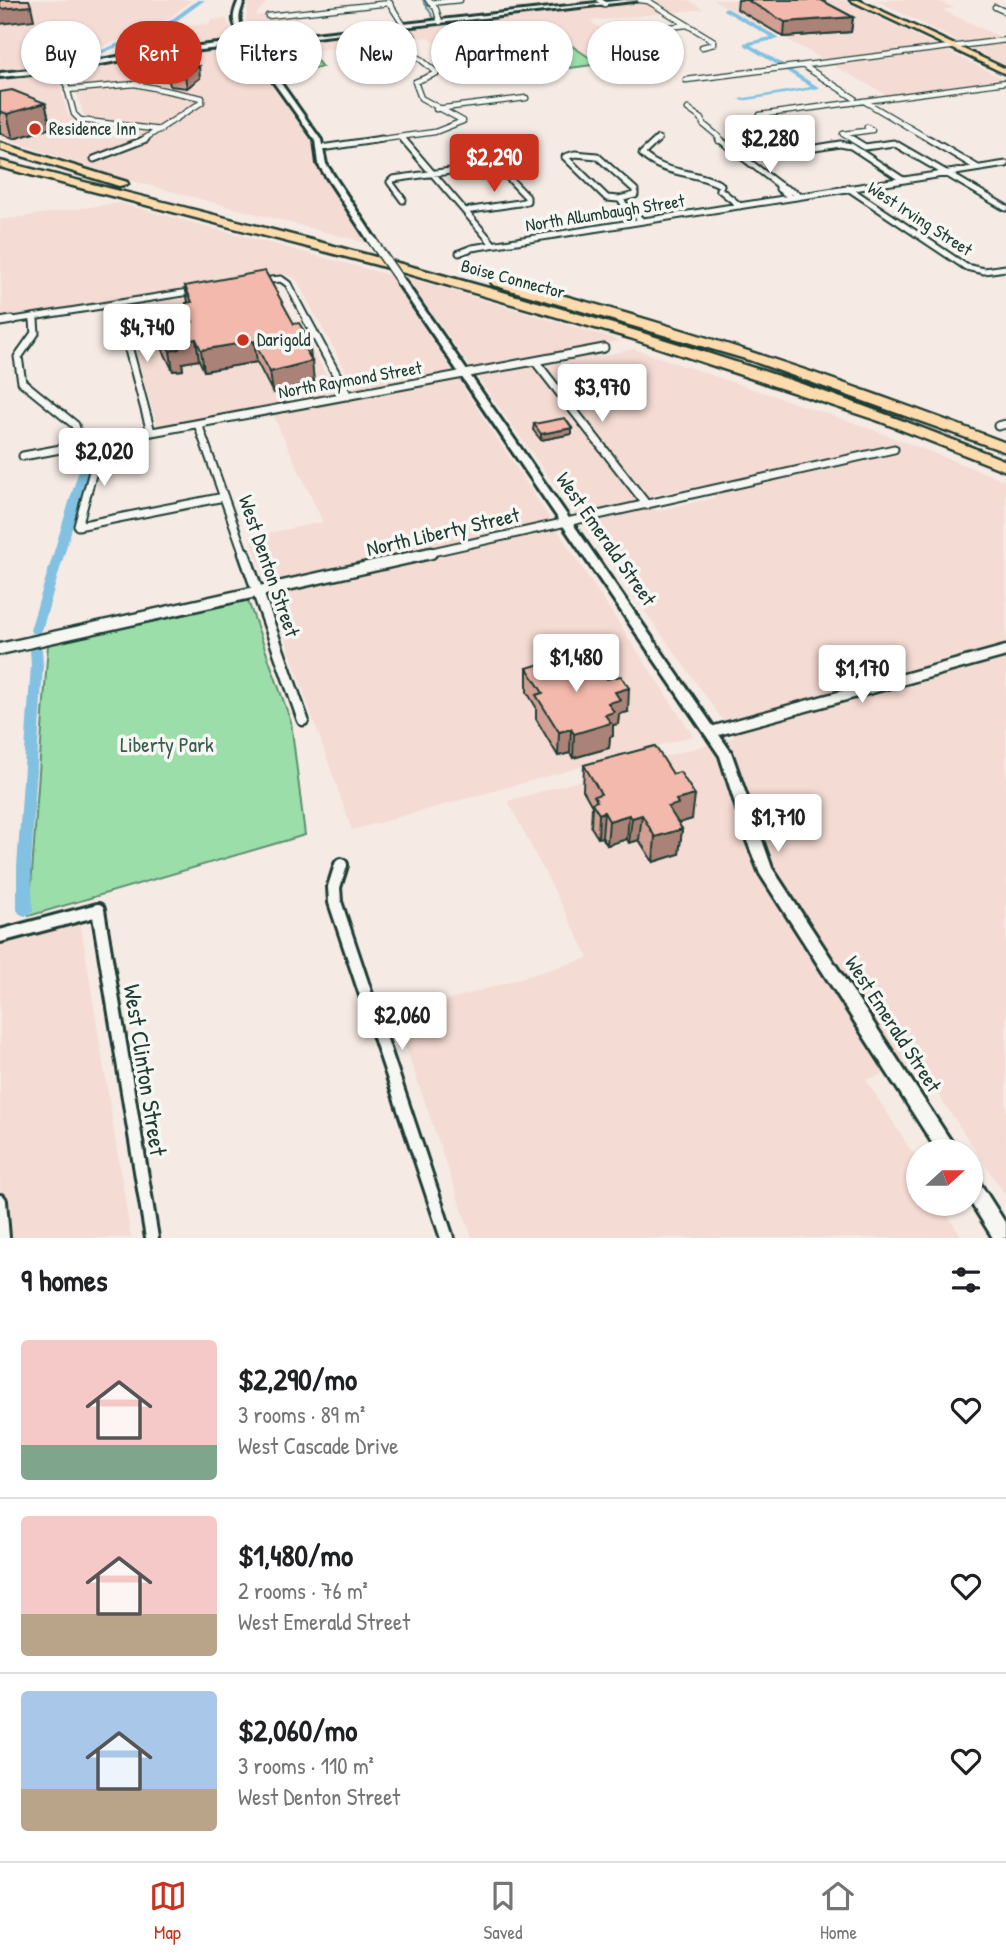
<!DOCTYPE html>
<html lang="en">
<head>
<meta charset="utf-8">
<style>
  :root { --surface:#fff; --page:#f6f6f6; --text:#202124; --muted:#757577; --line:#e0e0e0; --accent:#c8321e }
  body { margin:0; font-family:"Patrick Hand",sans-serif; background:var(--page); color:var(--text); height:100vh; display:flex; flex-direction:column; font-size:26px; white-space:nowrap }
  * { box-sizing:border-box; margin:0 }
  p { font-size:23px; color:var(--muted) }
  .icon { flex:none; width:38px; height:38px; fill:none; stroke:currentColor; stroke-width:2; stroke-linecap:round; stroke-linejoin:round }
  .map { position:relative; height:1238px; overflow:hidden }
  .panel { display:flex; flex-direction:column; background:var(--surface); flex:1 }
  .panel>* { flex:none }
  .guide { position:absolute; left:21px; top:21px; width:964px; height:63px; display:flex; gap:14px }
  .needle { width:46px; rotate:69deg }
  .controls { position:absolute; left:906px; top:1139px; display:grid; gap:14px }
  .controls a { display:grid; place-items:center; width:77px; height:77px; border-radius:50%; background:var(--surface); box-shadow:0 2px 5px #0004; font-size:35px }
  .price { position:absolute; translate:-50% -60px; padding:0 16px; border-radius:7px; background:#fff; color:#222; font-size:23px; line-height:46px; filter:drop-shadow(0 2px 4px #0008) }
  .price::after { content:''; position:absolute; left:50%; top:42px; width:21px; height:16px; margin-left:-10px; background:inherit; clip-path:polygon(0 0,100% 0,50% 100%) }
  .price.selected { background:var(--accent); color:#fff }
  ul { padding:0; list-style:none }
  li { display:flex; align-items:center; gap:21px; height:175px; padding:0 21px }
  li+li { border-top:2px solid var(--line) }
  li span { display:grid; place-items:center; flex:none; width:196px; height:140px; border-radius:7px; color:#555 }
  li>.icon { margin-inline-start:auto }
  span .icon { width:84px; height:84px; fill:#fffc; stroke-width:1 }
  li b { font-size:30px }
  h2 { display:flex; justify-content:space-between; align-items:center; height:84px; padding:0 21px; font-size:30px }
  .pill { padding:0 24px; border-radius:32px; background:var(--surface); box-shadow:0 2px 5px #0004; font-size:24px; line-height:63px }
  .pill.selected { background:var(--accent); color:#fff }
  .tabs { display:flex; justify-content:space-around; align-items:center; height:98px; border-top:2px solid var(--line); background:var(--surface); font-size:19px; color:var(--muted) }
  .tabs a { display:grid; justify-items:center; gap:4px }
  .tabs .selected { color:var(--accent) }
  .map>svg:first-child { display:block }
</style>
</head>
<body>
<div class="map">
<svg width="1006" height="1238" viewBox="0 0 1006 1238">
  <rect width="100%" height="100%" fill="#f5eae4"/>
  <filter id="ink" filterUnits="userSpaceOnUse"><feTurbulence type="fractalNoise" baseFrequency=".0143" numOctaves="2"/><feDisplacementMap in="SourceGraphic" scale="14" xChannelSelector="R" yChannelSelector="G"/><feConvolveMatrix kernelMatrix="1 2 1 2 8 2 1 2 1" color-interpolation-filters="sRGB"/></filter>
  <g filter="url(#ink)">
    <path fill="#f4dbd3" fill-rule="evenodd" d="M0 0H191L170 18 114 42 71 56V60L0 72Z
      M249 0H268L255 16 290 12 308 32 255 35 246 20Z
      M661 0H688L703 9 590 21 642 58 488 79 453 49 443 50 428 37 268 56 262 47 268 44Z
      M714 0H843L1006 80 887 95 831 64 894 55 888 52 825 60Z
      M876 0H935L954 8 942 10 1006 40V66Z
      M226 19 236 38 230 41 198 44 194 38 190 39 183 26 210 24 211 20Z
      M237 47 244 48 313 143 316 163 367 243 121 178 0 137V78L56 71 68 116 85 124 94 120 84 115 69 69Z
      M119 203 389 275 693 736 352 830 250 537 323 522 273 415 360 397 296 279 284 274 273 276V283L337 394 157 426 121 300 2 318 0 220Z
      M406 277 621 341 588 346 597 357 634 349 860 425 1006 481V1196L916 1061 866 1080 919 1163V1204H941L962 1238H472L395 1016 589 958 508 801 735 737ZM705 485 715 498 656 511 654 495Z
      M80 920 131 1238H0V942Z"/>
    <path fill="#9bdeaa" stroke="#5d8e6f" stroke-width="2" d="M569 44 599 64 570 68 541 47Z
      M309 51 322 67 280 72 268 56Z
      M247 598 291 722 305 835 29 916 48 644Z"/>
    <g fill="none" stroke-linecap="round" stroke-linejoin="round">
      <path stroke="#5a8c9c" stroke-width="2" d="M423 0 433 17"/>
      <path fill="#82c1e2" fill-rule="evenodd" d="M198 0H205L172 24 93 57 88 56 168 22Z
        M725 7 778 37V39L751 45 783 64V66H779L744 45V43L771 37 723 10Z
        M788 68 820 88 742 101 739 99 811 87 786 71Z
        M90 447 95 450 42 630 40 633H32L30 630 85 450Z
        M36 645 42 649 43 665 31 867 33 910 30 914 25 916 20 914 17 910V867L31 665 30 649Z"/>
      <g stroke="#1f3d34" stroke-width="7">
        <path id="street-far4" d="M428 0 436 9 440 22
          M599 0 605 4
          M640 0 648 1 714 41V44L702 47
          M388 1 404 26
          M430 3 460 0
          M995 7 1006 12
          M268 16 390 3
          M395 27 411 39 413 36 401 26
          M608 34 687 25
          M54 49 61 52 65 63 61 65
          M804 66 854 98
          M62 69 74 114 80 120 161 130
          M686 80 1006 40
          M67 90 135 84 202 98V102L141 141
          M864 101 932 141
          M436 109 526 98
          M688 109 702 119 703 124 719 137V141
          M760 115 1006 82
          M760 115 798 141
          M402 138 405 141
          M369 141 435 132 463 121 421 98 415 82 437 73 419 58 399 50 411 39
          M656 141 659 139
          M855 141 843 134 872 130 867 127"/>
      </g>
      <g stroke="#1f3d34" stroke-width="9">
        <path id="street-far3" d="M403 139 493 244
          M658 139 642 154C664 176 695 170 721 185L719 189 740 206
          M719 139 779 185
          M795 139 809 149 840 144 851 146 903 180
          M852 139 865 147 894 143 1006 208
          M929 139 978 168
          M321 148 382 139
          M575 154 597 156 635 190V195L619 199 607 198 565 157Z
          M94 159 146 139
          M848 188 966 267 984 271 1006 268
          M791 197 779 189V185L801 196
          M619 199 642 221
          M403 200 390 182 393 179 486 166 500 169 527 197V201L519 203 465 211
          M459 253 472 248 1006 164
          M261 281 281 279 288 284 308 322
          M116 303 121 322
          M34 317V322
          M1 322 195 291"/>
      </g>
      <g stroke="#1f3d34" stroke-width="11">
        <path id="street-far2" d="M34 320 35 333 18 357 22 382 75 425 79 440 101 442 78 526 224 497
          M121 320 151 432
          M307 320 348 396
          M0 322 12 320
          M535 361 647 505
          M198 424 244 554
          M998 426 1006 424
          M23 456 604 348
          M423 554 894 449"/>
      </g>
      <g stroke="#1f3d34" stroke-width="15">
        <path id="street-far1" d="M244 553 303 720
          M0 649 431 553
          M711 732 1006 651"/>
      </g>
      <g stroke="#1f3d34" stroke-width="18">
        <path id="street" d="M341 865 334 887 335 902 447 1238
          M0 936 98 910 152 1238
          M0 1201 3 1238"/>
      </g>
      <g stroke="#1f3d34" stroke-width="6">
        <path id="secondary" d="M239 0H245C236 19 238 24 250 41L624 0H642L253 44 321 140 326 164 376 240 372 242 368 240 318 164 315 140 247 45 145 56 62 71 0 77V73L62 67 145 52 245 41C233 24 230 20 239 0Z
          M398 280H404L731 752 772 868 958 1152H938L760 874 747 841 720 756 397 282Z
          M971 1177 978 1180 1006 1224V1238H993L971 1203Z"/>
      </g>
      <g stroke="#1f3d34" stroke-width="5">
        <path id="primary" d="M850 0H858L1006 69V74Z"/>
      </g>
      <g stroke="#1f3d34" stroke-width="5">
        <path id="highway" d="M0 143 127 182 128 184 119 186 0 149Z
          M0 161C256 225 513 289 763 371 845 398 926 429 1006 461V471L879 421 630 338 377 265 0 167Z
          M497 278C670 322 840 379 1006 443V452L749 360 493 285 491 282Z"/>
      </g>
      <use href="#street-far4" stroke="#f6f6f2" stroke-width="4.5"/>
      <use href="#street-far3" stroke="#f6f6f2" stroke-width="5"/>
      <use href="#street-far2" stroke="#f6f6f2" stroke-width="7"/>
      <use href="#street-far1" stroke="#f6f6f2" stroke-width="10"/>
      <use href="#street" stroke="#f6f6f2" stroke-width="12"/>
      <use href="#secondary" fill="#f6f6f2" fill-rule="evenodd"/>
      <use href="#primary" fill="#fedbac" fill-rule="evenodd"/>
      <use href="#highway" fill="#fedbac" fill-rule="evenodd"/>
      <g stroke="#1f3d34" stroke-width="11" stroke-linecap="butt">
        <path id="secondary-bridge" d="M372 240 401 282"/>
      </g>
      <use href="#secondary-bridge" stroke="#f6f6f2" stroke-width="8"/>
    </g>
    <path fill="#d19f94" stroke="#1f3d34" stroke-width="2" d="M738 0H821L853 17 851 32 784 37 737 9Z
      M159 46 187 65 200 78 187 88 170 86 169 81 154 80 152 68 163 60Z
      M0 92 45 103 51 128 13 139 0 133Z
      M185 286 311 360 314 382 273 393 257 362 204 371 199 360 182 363 183 370 173 371 162 348 159 328 189 323 186 303 188 302Z
      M534 424 572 428V434L541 440 533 430Z
      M577 661 628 712 619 714 618 724 613 725V736L610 737 609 748 573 758 570 753 558 756 536 719V707L527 692V668Z
      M584 765 673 774 692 819 678 823 682 829 679 854 653 862 639 840 629 843 627 839 607 845 602 837 598 838 591 827 592 806 583 790Z"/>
    <path fill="#aa8278" stroke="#1f3d34" stroke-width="2" d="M31 6 34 20 0 24V9Z
      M853 17 851 32 784 37 785 22Z
      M199 66 200 78 187 88 185 76Z
      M45 103 51 128 13 139 7 114Z
      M196 339 199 360 182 363 183 370 173 371 170 351 177 343Z
      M309 339 311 359 300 340Z
      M254 341 257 362 204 371 201 350Z
      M312 361 314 382 273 393 270 372Z
      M572 428V434L541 440V434Z
      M629 688 628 712 619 714 618 724 613 725V736L610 737 609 748 573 758 574 734 605 715 608 703 615 692Z
      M571 729 570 753 558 756 559 732Z
      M695 795 692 819 676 824 668 807 676 800Z
      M604 812 602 837 598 838 599 814Z
      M629 815 627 839 607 845 609 821Z
      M642 815 639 840 629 843 632 818Z
      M682 829 679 854 653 862 655 837Z"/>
    <path fill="#f3b9ac" stroke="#1f3d34" stroke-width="2" d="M0 0H29L31 6 0 9Z
      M747 0H821L853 17 785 22Z
      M174 44 187 65 199 66 185 76 168 74 175 69 152 68 166 57 159 46Z
      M12 90 45 103 7 114 0 111V92Z
      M265 271 294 324 299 323 309 339 300 340 312 361 270 372 254 341 201 350 196 339 177 343 179 349 170 351 159 328 193 322 186 303 192 302 185 286Z
      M565 418 572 428 541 434 534 424Z
      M572 654 577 661 581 660 591 674 601 671 607 679 621 676 629 688 615 692 620 700 608 703 614 712 605 715 611 723 574 734 571 729 559 732 536 695 543 693 527 668Z
      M655 746 673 774 680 772 695 795 676 800 678 804 668 807 682 829 655 837 642 815 632 818 629 815 609 821 604 812 599 814 592 803 597 801 594 796 601 794 584 765Z"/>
  </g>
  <g fill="#c8321e" stroke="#f6f6f2" stroke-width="2.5">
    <circle cx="35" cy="129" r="7"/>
    <circle cx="243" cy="340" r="7"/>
  </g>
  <g text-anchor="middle" stroke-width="7" stroke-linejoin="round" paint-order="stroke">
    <g font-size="18" fill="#1f3d34" stroke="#f6f6f2" text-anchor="start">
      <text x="49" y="135">Residence Inn</text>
      <text x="257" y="346">Darigold</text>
    </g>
    <g font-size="18" fill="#1f3d34" stroke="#f6f6f2">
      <text transform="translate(605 213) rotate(-9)" y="6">North Allumbaugh Street</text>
      <text transform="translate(920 219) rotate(33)" y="6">West Irving Street</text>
      <text transform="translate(513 279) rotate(15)" y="6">Boise Connector</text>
      <text transform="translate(350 380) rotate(-10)" y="6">North Raymond Street</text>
    </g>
    <g font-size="21" fill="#1f3d34" stroke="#f6f6f2">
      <text transform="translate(443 532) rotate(-13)" y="7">North Liberty Street</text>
      <text transform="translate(606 539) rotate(55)" y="7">West Emerald Street</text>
      <text transform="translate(269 566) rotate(71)" y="7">West Denton Street</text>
      <text transform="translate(893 1024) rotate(57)" y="7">West Emerald Street</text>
    </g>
    <g font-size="21" fill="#385d4c" stroke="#f6f6f2">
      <text x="167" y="752">Liberty Park</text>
    </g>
    <g font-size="24" fill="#1f3d34" stroke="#f6f6f2">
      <text transform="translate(145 1070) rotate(81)" y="8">West Clinton Street</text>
    </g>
  </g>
</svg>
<div class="controls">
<a><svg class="needle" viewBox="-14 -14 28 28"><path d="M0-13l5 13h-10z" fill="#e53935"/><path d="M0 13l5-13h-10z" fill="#757577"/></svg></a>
</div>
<b class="price" style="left:770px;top:175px">$2,280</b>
<b class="price selected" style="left:494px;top:194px">$2,290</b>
<b class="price" style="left:147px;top:364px">$4,740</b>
<b class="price" style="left:602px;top:424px">$3,970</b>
<b class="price" style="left:104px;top:488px">$2,020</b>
<b class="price" style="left:576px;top:694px">$1,480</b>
<b class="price" style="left:862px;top:705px">$1,170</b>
<b class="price" style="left:778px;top:854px">$1,710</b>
<b class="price" style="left:402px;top:1052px">$2,060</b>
<div class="guide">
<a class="pill">Buy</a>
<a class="pill selected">Rent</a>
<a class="pill">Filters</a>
<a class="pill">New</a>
<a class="pill">Apartment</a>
<a class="pill">House</a>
</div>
</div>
<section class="panel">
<h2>9 homes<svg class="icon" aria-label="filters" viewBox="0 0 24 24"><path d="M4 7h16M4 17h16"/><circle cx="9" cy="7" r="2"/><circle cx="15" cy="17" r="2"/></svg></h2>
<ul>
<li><span style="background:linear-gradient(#f6c9c9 75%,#7fa58c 0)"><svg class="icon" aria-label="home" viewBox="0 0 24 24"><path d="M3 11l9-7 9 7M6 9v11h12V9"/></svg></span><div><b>$2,290/mo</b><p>3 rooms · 89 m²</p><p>West Cascade Drive</p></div><svg class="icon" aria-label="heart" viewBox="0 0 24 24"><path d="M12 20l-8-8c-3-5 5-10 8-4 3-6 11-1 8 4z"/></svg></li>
<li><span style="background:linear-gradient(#f6c9c9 70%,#b9a48a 0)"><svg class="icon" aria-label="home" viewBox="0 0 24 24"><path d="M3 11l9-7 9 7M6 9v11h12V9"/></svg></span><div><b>$1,480/mo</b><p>2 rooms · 76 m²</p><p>West Emerald Street</p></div><svg class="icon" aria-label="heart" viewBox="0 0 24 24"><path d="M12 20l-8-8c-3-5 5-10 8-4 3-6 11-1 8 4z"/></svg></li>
<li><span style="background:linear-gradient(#a9c7e8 70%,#b9a48a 0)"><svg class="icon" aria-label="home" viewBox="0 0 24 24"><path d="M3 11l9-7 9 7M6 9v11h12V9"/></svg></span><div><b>$2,060/mo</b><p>3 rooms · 110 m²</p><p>West Denton Street</p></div><svg class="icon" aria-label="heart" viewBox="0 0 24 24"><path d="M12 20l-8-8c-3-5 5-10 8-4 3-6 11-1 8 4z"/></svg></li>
</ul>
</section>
<nav class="tabs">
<a class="selected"><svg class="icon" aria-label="map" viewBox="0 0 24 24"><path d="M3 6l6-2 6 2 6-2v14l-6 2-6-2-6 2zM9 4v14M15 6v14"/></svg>Map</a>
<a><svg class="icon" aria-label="saved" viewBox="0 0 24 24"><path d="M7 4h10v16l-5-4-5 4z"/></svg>Saved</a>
<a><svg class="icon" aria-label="home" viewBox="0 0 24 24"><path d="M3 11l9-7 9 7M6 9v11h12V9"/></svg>Home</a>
</nav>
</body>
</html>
